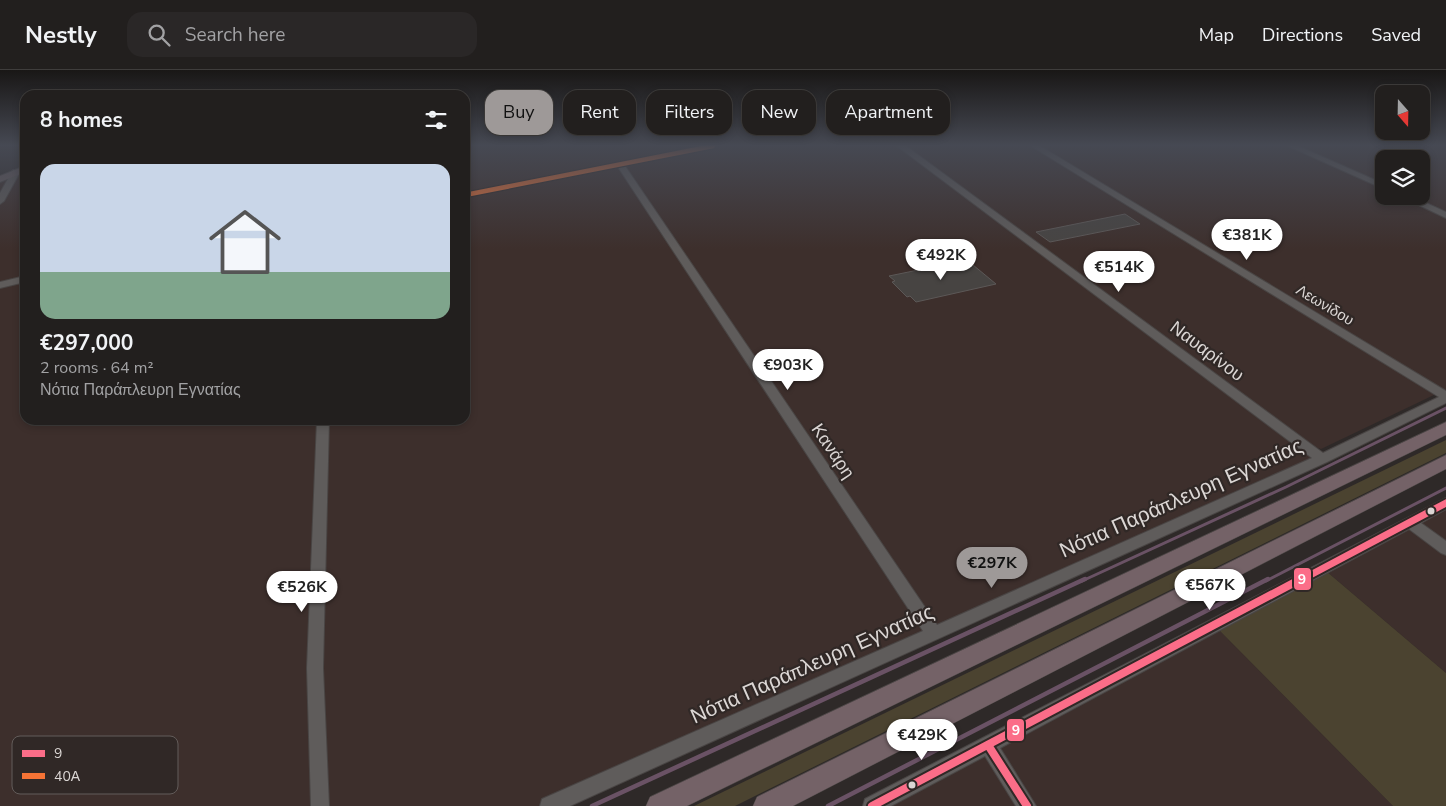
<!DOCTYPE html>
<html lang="en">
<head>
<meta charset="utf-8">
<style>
  :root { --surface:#221f1e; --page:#2a2727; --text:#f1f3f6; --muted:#a2a2a4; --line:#3f3d3c; --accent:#9e9998 }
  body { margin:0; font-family:"Nunito Sans",sans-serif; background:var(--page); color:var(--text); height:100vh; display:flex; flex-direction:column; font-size:19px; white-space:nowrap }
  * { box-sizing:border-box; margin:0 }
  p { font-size:16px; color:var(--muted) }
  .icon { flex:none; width:28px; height:28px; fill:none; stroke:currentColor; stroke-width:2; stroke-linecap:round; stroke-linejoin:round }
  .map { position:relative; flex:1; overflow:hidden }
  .panel { position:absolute; left:20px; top:20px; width:450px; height:335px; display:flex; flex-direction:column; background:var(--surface); border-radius:15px; box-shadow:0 2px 8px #0003,0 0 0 1px var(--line) }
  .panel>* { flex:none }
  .top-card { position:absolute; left:485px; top:20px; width:475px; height:45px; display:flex; gap:10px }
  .needle { width:32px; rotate:160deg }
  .buttons { position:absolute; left:1375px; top:15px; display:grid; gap:10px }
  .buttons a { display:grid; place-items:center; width:55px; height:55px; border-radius:10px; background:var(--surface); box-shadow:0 2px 8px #0003,0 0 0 1px var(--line); font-size:25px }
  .price { position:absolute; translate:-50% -42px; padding:0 11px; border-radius:18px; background:#fff; color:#222; font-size:16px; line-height:32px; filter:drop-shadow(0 1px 2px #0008) }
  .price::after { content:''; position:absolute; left:50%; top:30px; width:15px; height:11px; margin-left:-8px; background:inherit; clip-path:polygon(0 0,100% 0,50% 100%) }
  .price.on { background:var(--accent); color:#111 }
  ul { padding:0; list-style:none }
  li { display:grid; align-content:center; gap:10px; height:265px; padding:0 20px }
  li+li { border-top:1px solid var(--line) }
  li span { display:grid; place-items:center; height:155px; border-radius:15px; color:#555 }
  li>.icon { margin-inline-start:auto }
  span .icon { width:90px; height:90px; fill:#fffc; stroke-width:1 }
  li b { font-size:21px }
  h2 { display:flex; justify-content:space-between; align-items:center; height:60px; padding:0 20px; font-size:21px }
  .chip { padding:0 18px; border-radius:15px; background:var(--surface); box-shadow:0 2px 8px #0003,0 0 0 1px var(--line); font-size:18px; line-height:45px }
  .chip.on { background:var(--accent); color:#111 }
  header { display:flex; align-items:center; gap:30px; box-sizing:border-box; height:70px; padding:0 25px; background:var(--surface); border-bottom:1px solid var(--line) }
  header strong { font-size:24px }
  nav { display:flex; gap:28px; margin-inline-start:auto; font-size:18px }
  .search { width:350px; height:45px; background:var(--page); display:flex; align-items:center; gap:12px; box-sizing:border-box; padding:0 18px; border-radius:15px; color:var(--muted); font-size:19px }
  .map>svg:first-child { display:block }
</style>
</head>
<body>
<header>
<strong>Nestly</strong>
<div class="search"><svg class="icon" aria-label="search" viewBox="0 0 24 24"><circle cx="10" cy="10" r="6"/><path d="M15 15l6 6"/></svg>Search here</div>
<nav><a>Map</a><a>Directions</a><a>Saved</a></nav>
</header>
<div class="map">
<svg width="1446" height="736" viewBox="0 0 1446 736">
  <rect width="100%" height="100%" fill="#2e2928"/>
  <path fill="#3d2f2c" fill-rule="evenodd" d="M465 76H675L680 82 713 76H902L1322 389 549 736H0V111L25 101V350H465Z
    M905 76H1032L1436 324 1321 379 1307 375Z
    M1040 76H1446V319L1443 320ZM1384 89H1421V126H1384Z
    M1446 437V603L1326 501Z
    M1218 559 1393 736H884Z"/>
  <path fill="#4b4330" d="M1446 370V383L735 736H694Z
    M1326 501 1446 603V736H1393L1218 559Z"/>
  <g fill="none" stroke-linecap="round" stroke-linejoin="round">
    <path stroke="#6a5265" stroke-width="3" d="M1082 511 1286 417 1446 338
      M1266 511 1446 418"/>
    <path stroke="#6a5265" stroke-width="4.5" d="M592 736 1085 509
      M828 736 1268 509"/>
  </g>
  <path fill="#474442" stroke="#5c5857" d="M1125 144 1140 154 1050 172 1036 162Z
    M967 190 996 214 916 232 910 226 907 227 892 212 895 211 889 206Z"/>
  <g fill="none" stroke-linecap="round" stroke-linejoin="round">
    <g stroke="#494544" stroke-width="2">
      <path id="minor" d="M703 76H717L625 96 937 555 1312 388 897 76H906L1323 383 1439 327 1031 76H1040L1446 321V333L1327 392 570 736H540L542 729 923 561 618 97 465 127V123Z
        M1288 76H1298L1384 114V119Z
        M13 100 20 102 4 131 0 134V123Z
        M1400 126H1411L1446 142V148Z
        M25 206V212L0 218V212Z
        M317 350H329L323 598 329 736H311L307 598Z
        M1446 428V439L1421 453 1446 471V485L1441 483 1409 459 1000 678 1036 736H1016L985 686 891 736H863L865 729Z"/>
    </g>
    <g stroke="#494544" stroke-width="2">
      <path id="major" d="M25 96V102L0 112V106Z"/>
    </g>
    <g stroke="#494544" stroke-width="1">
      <path id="highway" d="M1446 352V365L687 736H646L650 727Z
        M1446 385V399L793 736H753L757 727Z"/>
    </g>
    <use href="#minor" fill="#5f5c5b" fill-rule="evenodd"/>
    <use href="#major" fill="#6b5f62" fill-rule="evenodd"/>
    <use href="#highway" fill="#746267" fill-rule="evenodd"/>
    <g stroke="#302826" stroke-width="11">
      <path id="bus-1-far1" d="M1299 511 1446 433"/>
    </g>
    <g stroke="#302826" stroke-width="12">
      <path id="bus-1" d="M988 675 1027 736
        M872 736 1301 509"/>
    </g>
    <g stroke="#302826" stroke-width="7">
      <path id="bus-2" d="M465 125 713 76"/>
    </g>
    <use href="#bus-1-far1" stroke="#fb6d88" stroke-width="7"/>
    <use href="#bus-1" stroke="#fb6d88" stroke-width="8"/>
    <use href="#bus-2" stroke="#f57335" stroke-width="4.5"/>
  </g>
  <linearGradient id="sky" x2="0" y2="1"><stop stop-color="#191716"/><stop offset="0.42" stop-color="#464953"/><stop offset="1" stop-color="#464953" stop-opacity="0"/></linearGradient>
  <rect width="1446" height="179" fill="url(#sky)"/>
  <g fill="#dbd6d4" stroke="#302826" stroke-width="2">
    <circle cx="1431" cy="441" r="4.5"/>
    <circle cx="912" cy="715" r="4.5"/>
  </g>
  <g text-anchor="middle" stroke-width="4.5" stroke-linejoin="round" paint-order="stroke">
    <g font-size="15" fill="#dbd6d4" stroke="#302826">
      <text transform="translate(1325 235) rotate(31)" y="5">Λεωνίδου</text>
    </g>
    <g font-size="18" fill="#dbd6d4" stroke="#302826">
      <text transform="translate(1207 281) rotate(37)" y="6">Ναυαρίνου</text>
      <text transform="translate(833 381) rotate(56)" y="6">Κανάρη</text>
    </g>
    <g font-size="21" fill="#dbd6d4" stroke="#302826">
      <text transform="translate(1181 428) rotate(-24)" y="7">Νότια Παράπλευρη Εγνατίας</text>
      <text transform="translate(812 594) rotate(-24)" y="7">Νότια Παράπλευρη Εγνατίας</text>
    </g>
  </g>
  <rect x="12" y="666" width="166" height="58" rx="8" fill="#302826" stroke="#635c5a" stroke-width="1"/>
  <rect x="22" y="680" width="23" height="7" fill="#fb6d88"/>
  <rect x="22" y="703" width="23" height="6" fill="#f57335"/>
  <g font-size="14" fill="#dbd6d4">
    <text x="54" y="688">9</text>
    <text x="54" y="711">40Α</text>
  </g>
  <g stroke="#302826" stroke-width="2">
    <rect x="1293" y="497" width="19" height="24" rx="5" fill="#fb6d88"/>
    <rect x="1006" y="648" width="19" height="24" rx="5" fill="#fb6d88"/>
  </g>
  <g font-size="14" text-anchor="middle" font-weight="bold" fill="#fff">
    <text x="1302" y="514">9</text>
    <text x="1016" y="665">9</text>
  </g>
</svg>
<div class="buttons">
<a><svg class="needle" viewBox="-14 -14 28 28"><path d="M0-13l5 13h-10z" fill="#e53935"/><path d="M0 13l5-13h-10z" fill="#a2a2a4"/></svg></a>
<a><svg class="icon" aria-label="layers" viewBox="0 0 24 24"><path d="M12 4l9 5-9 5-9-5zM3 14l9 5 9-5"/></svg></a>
</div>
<b class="price" style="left:1247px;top:191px">€381K</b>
<b class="price" style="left:941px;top:211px">€492K</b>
<b class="price" style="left:1119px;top:223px">€514K</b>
<b class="price" style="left:788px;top:321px">€903K</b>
<b class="price on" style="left:992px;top:519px">€297K</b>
<b class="price" style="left:1210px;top:541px">€567K</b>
<b class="price" style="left:302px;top:543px">€526K</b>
<b class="price" style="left:922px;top:691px">€429K</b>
<div class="top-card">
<a class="chip on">Buy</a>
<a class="chip">Rent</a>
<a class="chip">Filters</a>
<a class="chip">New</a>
<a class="chip">Apartment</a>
</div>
<section class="panel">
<h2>8 homes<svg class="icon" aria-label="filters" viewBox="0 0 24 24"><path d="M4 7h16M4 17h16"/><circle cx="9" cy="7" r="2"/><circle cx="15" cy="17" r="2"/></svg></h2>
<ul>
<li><span style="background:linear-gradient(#c9d6e8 70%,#7fa58c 0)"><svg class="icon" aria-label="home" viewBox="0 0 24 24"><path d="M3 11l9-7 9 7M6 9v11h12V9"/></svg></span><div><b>€297,000</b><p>2 rooms · 64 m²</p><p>Νότια Παράπλευρη Εγνατίας</p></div></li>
</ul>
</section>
</div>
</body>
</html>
